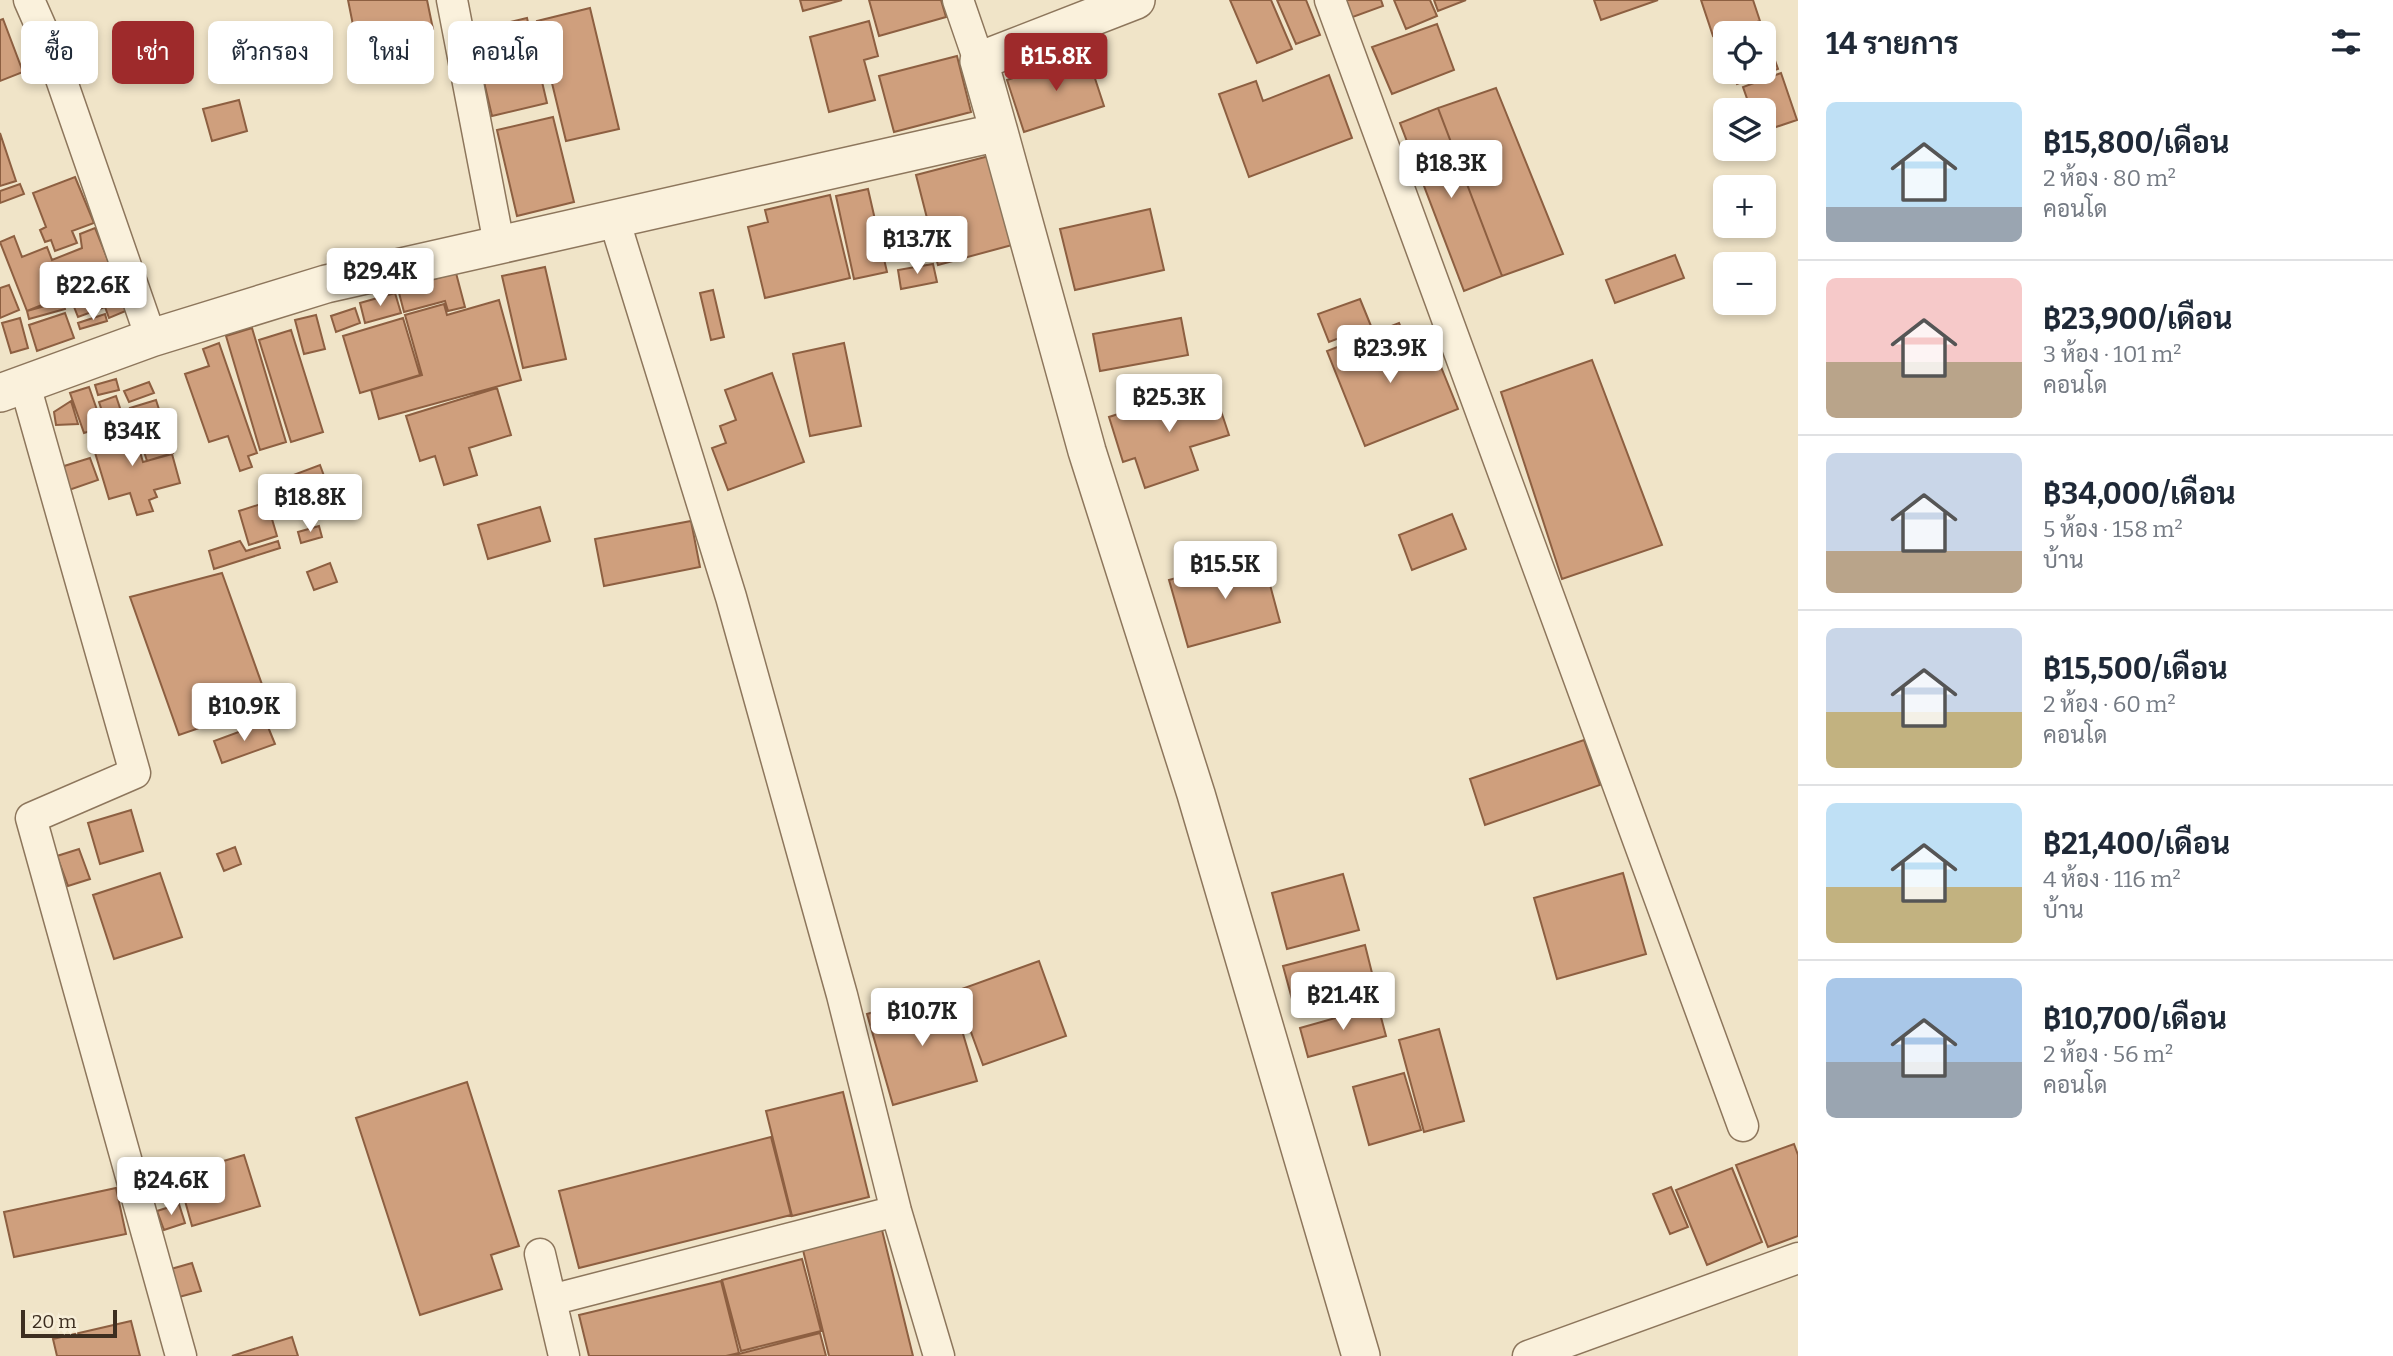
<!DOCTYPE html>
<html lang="th">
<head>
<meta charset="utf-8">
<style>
  :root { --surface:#fff; --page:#f2f2f3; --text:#1f2937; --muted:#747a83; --line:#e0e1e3; --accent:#9e2a2b }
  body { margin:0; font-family:Bitter,Sarabun,serif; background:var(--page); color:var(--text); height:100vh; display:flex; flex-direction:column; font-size:26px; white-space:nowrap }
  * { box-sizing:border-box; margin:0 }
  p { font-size:23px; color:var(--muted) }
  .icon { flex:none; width:38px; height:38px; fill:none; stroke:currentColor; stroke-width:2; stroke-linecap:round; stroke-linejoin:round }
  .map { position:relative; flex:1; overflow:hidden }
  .details { display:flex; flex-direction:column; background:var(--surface); width:595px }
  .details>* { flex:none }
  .hud { position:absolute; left:21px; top:21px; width:665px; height:63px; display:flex; gap:14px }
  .fabs { position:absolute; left:1713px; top:21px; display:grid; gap:14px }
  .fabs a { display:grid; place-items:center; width:63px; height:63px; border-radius:10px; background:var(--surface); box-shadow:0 4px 10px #0003; font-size:35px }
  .scale { position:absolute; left:21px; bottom:18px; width:96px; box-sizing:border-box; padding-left:7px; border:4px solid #3d2e20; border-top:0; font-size:19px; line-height:24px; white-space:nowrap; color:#3d2e20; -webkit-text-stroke:5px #f7eed8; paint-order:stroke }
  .price { position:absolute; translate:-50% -60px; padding:0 16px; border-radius:7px; background:#fff; color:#222; font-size:23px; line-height:46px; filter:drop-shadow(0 2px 4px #0008) }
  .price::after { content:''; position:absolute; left:50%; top:42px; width:21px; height:16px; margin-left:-10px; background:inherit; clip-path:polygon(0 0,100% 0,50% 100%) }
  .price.active { background:var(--accent); color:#fff }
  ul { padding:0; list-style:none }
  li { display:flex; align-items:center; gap:21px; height:175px; padding:0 28px }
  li+li { border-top:2px solid var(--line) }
  li span { display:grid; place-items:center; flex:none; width:196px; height:140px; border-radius:10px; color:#555 }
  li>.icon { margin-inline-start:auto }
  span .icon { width:84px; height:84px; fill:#fffc; stroke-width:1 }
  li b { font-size:30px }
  h2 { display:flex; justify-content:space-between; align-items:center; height:84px; padding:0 28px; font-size:30px }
  .pill { padding:0 24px; border-radius:10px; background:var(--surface); box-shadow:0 4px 10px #0003; font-size:24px; line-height:63px }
  .pill.active { background:var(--accent); color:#fff }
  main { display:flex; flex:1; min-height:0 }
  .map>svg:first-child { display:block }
</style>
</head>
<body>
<main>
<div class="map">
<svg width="1798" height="1356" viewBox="0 0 1798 1356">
  <rect width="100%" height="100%" fill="#f0e4c8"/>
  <path fill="#cf9f7d" stroke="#8d5f41" stroke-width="2" d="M348 0H427L433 29 357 45Z
    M800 0H842L803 11Z
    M869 0H941L946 17 879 36Z
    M1230 0H1271L1292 49 1257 63Z
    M1277 0H1306L1320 35 1296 44Z
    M1344 0H1381L1383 6 1350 18Z
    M1394 0H1430L1437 16 1406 29Z
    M1434 0H1466L1438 11Z
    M1594 0H1658L1601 20Z
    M1701 0H1753L1760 21 1713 36Z
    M590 8 619 129 566 141 537 21Z
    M527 18 547 103 492 116 472 31Z
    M3 19 23 72 0 81V20Z
    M869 21 878 56 864 60 875 100 829 112 810 37Z
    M1437 24 1454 70 1392 94 1372 47Z
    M1762 24 1778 69 1737 84 1733 72H1764V33H1738Z
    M1087 54 1104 106 1024 132 1007 80Z
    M957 56 971 112 894 132 879 76Z
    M1781 73 1797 120 1764 131V110H1751L1743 87Z
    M1329 75 1352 138 1249 177 1219 94 1256 81 1263 101Z
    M1496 88 1563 254 1502 276 1438 108Z
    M239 100 247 131 212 141 203 109Z
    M1438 108 1502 276 1464 291 1400 123Z
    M553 117 574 202 517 216 497 130Z
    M0 133 16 181 0 186Z
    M989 156 1012 245 938 265 932 244 949 240 944 218 928 222 916 175Z
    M75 177 94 223 72 231 77 243 55 251 51 240 45 242 40 230 46 227 33 193Z
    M20 184 24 194 0 203V191Z
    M868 189 887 272 854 279 836 196Z
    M830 195 850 278 765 298 748 227 768 222 765 210Z
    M1150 209 1164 270 1075 290 1060 229Z
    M95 228 128 310 109 318 105 307 78 317 69 294 27 311 0 242 14 236 22 257 47 247 52 260 82 248 80 234Z
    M1675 255 1684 278 1615 303 1606 280Z
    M933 264 937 282 901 289 898 270Z
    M545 267 566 359 523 368 502 276Z
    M456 273 465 307 448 311 445 301 404 312 398 289Z
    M9 285 19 310 0 318V288Z
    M713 290 724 337 711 340 700 293Z
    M395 293 401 313 365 323 360 303Z
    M1360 299 1371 326 1329 342 1318 314Z
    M499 300 521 380 379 419 371 390 422 375 405 315 444 304 447 315Z
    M63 301 65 309 29 319 27 311Z
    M355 308 360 323 336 332 331 316Z
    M65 313 74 338 37 351 29 325Z
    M105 314 107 321 80 329 78 323Z
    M316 315 325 349 304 354 295 320Z
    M20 318 28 348 11 353 2 323Z
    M403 318 420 375 360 393 343 336Z
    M1181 318 1188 355 1100 371 1093 334Z
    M1399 323 1416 365 1437 357 1458 409 1365 446 1327 351Z
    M252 328 286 442 260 450 226 336Z
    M291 330 323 432 291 442 259 340Z
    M219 343 257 453 248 456 252 467 240 471 228 436 209 442 185 374 209 366 203 349Z
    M844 343 861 426 810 436 793 354Z
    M1592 360 1662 545 1562 579 1501 392Z
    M772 373 804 462 728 490 712 448 726 443 720 426 736 420 725 390Z
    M116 379 119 390 98 395 95 385Z
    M149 382 154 393 129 402 124 391Z
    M1212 384 1229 435 1190 447 1198 470 1145 488 1135 458 1123 462 1109 417Z
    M89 387 103 427 84 433 70 393Z
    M497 388 511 435 469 448 477 475 444 485 435 456 420 461 406 416Z
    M116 396 124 420 107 426 99 402Z
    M156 400 173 453 147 461 130 408Z
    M71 401 78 424 56 425 54 412Z
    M132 424 143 462 172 454 180 483 154 490 157 497 149 500 153 511 137 515 130 493 109 499 90 436Z
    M90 458 98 480 69 490 61 467Z
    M320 465 331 495 283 512 272 483Z
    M267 502 277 536 249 545 239 511Z
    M540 507 550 541 488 559 478 525Z
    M1452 514 1466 549 1412 570 1399 535Z
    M691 521 700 567 604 586 595 539Z
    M319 526 322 537 301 543 298 532Z
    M240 541 246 551 278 541 280 548 214 569 209 551Z
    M1262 555 1280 622 1188 647 1169 580Z
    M330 563 337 582 314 590 307 572Z
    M222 573 269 704 179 735 130 597Z
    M266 722 275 744 222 763 214 741Z
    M1584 740 1600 785 1485 825 1470 779Z
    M131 810 143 851 100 864 88 823Z
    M235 847 241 864 224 871 217 854Z
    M79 849 90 879 68 886 57 856Z
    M160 873 182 937 114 959 93 895Z
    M1623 873 1646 954 1557 979 1534 898Z
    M1343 874 1359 930 1287 949 1272 893Z
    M1365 945 1376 989 1295 1010 1283 966Z
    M1039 961 1066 1036 983 1065 956 991Z
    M950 990 977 1081 893 1105 867 1014Z
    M1378 1006 1386 1036 1308 1057 1300 1028Z
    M1439 1029 1464 1121 1424 1132 1399 1040Z
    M1404 1073 1421 1130 1369 1145 1353 1087Z
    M467 1082 519 1246 491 1255 502 1289 420 1315 356 1118Z
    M843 1092 869 1197 792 1216 766 1111Z
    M771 1137 791 1215 579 1268 559 1191Z
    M1794 1144 1798 1155V1236L1768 1247 1736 1165Z
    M244 1155 260 1206 192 1226 182 1190 153 1199 148 1183Z
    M1732 1168 1762 1242 1707 1265 1676 1190Z
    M1671 1187 1688 1227 1670 1234 1653 1194Z
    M116 1188 126 1234 14 1257 4 1212Z
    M179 1204 185 1223 164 1230 157 1211Z
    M881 1226 913 1356H829L802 1246Z
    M802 1259 821 1331 741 1351 722 1280Z
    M192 1263 201 1291 179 1297 171 1269Z
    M721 1281 739 1353 726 1356H589L579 1315Z
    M131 1321 140 1356H57L53 1339Z
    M820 1333 826 1356H731Z
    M292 1337 298 1356H232Z"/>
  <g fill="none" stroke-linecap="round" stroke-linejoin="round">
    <g stroke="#8d765c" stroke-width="33">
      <path id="minor" d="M29 0 51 50 151 338
        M452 0 499 244
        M958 0 979 61
        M1330 0 1743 1126
        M614 219 731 597 842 995 896 1211 939 1356
        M25 385 135 773 31 818 181 1356
        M540 1254 564 1356
        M551 1300 896 1211
        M1528 1356 1798 1258"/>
    </g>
    <g stroke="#8d765c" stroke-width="40">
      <path id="tertiary" d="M999 132 1087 451 1196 794 1361 1356
        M0 393 151 338 326 284 999 132 979 61 1136 0"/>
    </g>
    <use href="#minor" stroke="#faf1dc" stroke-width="30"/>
    <use href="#tertiary" stroke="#faf1dc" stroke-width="37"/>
  </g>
</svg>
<div class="fabs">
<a><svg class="icon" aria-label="locate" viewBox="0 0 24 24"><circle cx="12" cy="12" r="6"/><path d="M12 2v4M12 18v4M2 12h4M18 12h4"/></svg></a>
<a><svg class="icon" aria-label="layers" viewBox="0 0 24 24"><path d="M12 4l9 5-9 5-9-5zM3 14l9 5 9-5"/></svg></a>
<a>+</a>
<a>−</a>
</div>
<div class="scale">20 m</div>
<b class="price active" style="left:1056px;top:93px">฿15.8K</b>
<b class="price" style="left:1451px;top:200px">฿18.3K</b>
<b class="price" style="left:917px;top:276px">฿13.7K</b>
<b class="price" style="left:380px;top:308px">฿29.4K</b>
<b class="price" style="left:93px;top:322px">฿22.6K</b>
<b class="price" style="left:1390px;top:385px">฿23.9K</b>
<b class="price" style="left:1169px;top:434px">฿25.3K</b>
<b class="price" style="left:132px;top:468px">฿34K</b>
<b class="price" style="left:310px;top:534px">฿18.8K</b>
<b class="price" style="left:1225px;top:601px">฿15.5K</b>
<b class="price" style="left:244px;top:743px">฿10.9K</b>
<b class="price" style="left:1343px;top:1032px">฿21.4K</b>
<b class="price" style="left:922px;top:1048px">฿10.7K</b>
<b class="price" style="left:171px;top:1217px">฿24.6K</b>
<div class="hud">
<a class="pill">ซื้อ</a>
<a class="pill active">เช่า</a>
<a class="pill">ตัวกรอง</a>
<a class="pill">ใหม่</a>
<a class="pill">คอนโด</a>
</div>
</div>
<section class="details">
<h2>14 รายการ<svg class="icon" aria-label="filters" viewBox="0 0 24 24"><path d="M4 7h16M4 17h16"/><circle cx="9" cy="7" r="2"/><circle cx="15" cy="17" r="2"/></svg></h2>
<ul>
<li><span style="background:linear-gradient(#bfe0f5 75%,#9aa5b1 0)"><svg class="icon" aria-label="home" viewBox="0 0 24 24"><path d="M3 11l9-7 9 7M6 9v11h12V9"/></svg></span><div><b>฿15,800/เดือน</b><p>2 ห้อง · 80 m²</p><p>คอนโด</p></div></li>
<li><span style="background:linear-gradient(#f6c9c9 60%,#b9a48a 0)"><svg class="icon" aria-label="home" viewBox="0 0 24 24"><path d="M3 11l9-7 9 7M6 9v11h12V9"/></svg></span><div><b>฿23,900/เดือน</b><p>3 ห้อง · 101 m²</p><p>คอนโด</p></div></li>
<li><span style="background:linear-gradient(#c9d6e8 70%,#b9a48a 0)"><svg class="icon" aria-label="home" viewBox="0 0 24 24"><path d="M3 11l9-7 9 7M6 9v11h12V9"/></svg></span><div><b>฿34,000/เดือน</b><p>5 ห้อง · 158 m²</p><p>บ้าน</p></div></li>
<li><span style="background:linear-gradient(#c9d6e8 60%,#c2b280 0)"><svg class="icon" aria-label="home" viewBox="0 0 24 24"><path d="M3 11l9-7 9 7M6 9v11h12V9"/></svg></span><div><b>฿15,500/เดือน</b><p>2 ห้อง · 60 m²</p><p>คอนโด</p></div></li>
<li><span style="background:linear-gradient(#bfe0f5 60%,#c2b280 0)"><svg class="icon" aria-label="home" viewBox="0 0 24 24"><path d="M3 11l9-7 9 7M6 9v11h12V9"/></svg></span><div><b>฿21,400/เดือน</b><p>4 ห้อง · 116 m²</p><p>บ้าน</p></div></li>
<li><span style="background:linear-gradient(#a9c7e8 60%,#9aa5b1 0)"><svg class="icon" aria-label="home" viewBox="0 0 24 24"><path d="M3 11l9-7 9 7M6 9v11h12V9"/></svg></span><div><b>฿10,700/เดือน</b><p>2 ห้อง · 56 m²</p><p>คอนโด</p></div></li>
</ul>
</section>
</main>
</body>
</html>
